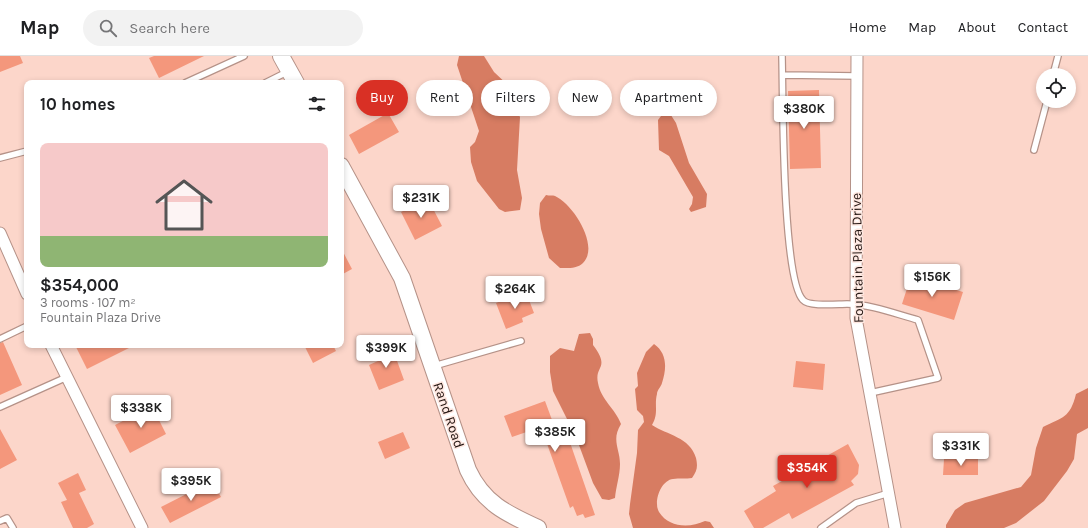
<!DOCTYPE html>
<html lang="en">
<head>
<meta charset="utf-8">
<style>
  :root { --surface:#fff; --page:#f2f2f2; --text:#202124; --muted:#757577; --line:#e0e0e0; --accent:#d93025 }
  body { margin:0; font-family:Karla,sans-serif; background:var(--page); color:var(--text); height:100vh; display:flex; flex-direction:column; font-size:15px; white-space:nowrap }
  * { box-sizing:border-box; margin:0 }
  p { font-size:13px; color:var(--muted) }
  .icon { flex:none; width:22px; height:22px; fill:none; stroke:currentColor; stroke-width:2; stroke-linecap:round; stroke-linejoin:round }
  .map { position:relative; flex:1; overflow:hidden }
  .details { position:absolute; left:24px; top:24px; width:320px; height:268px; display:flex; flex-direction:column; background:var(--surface); border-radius:8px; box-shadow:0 2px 6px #0003 }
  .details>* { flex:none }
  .top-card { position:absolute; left:356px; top:24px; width:380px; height:36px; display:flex; gap:8px }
  .tools { position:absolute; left:1036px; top:12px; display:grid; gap:8px }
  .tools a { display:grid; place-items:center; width:40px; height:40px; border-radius:50%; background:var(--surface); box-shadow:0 2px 6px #0003; font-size:20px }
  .price { position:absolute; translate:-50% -34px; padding:0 9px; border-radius:4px; background:#fff; color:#222; font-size:13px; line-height:26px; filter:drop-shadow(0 1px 2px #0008) }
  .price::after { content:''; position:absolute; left:50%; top:24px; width:12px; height:9px; margin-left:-6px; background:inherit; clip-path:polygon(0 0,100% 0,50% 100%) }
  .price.selected { background:var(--accent); color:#fff }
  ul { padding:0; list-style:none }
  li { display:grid; align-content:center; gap:8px; height:212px; padding:0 16px }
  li+li { border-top:1px solid var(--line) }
  li span { display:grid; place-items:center; height:124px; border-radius:8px; color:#555 }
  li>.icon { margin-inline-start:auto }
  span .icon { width:72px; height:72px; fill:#fffc; stroke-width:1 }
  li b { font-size:17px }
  h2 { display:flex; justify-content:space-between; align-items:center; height:48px; padding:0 16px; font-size:17px }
  .pill { padding:0 14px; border-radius:18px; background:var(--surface); box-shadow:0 2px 6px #0003; font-size:14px; line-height:36px }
  .pill.selected { background:var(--accent); color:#fff }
  header { display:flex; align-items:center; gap:24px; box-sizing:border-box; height:56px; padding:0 20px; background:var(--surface); border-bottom:1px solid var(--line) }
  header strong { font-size:19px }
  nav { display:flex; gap:22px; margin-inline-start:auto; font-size:14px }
  .search { width:280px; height:36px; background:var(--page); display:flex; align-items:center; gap:10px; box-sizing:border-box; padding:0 14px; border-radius:22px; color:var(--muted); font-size:15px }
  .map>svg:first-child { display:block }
</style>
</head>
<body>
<header>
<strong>Map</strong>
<div class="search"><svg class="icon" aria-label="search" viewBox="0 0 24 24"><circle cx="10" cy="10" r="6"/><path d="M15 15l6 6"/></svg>Search here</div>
<nav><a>Home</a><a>Map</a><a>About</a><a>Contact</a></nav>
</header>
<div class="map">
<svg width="1088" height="472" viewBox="0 0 1088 472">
  <rect width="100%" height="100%" fill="#fcd6ca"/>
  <path fill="#d77c62" d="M459 0H484L494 16 510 31 511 44 520 61 517 114 522 142 520 154 505 156 499 153 477 125 471 106 470 91 475 86 479 75 457 9Z
    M669 56 676 67 689 107 707 138 706 151 691 156 689 153 692 148 693 141 669 100 659 94 658 64 661 60Z
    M546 139C549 140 553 139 555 140 573 148 600 190 583 207 577 213 567 212 560 212L549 202 541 173 539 158 540 147Z
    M590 277 593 283V289C611 313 594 309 598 327 601 344 615 352 621 368 611 384 620 393 620 408 620 419 616 431 615 442L609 444 602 443 593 427 576 381 553 335 550 316V300L560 292 574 295 579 278Z
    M654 288C667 297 667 312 662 327 661 331 657 334 657 338 654 350 659 357 652 369 667 379 690 381 696 402 698 411 697 415 692 422 686 423 679 422 673 423 661 424 653 446 659 456 669 472 690 472 705 465L710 466 714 472H633L629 458 630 448 637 397 638 374 644 366 643 360 637 354 635 333 638 330 637 317 646 296Z
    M1088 332V372L1077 378 1074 403 1067 415 1044 445 1016 467 1004 472H946V469L955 454 965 447 1021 431 1031 419 1036 392 1043 371C1063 361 1070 362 1076 338Z"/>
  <path fill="#f4977c" d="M0 0H20L23 7 0 16Z
    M154 0H204L159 22 149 2Z
    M819 34 821 112 790 113 788 35Z
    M388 57 399 76 359 98 349 79Z
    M428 143 442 170 415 184 401 156Z
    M341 192 352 213 341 219Z
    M911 220 963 236 954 264 902 248Z
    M526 236 534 257 522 262 523 266 506 273 496 247Z
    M3 286 22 329 0 339V287Z
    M75 289H135L87 313Z
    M304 289H333L336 295 313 307Z
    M392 291 404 324 379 334 369 309 378 305 375 297Z
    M796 305 825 308 823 334 793 331Z
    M545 345 555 372 564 369 595 459 585 462 583 458 577 460 573 450 570 452 541 371 512 381 504 360Z
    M152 350 166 378 130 397 115 369Z
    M0 373 17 404 0 413Z
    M403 376 410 392 385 403 378 386Z
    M848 388 859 409 858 418 851 425 854 429 792 463 789 457 763 472H754L744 455 776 435 773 430Z
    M944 403H978V419H943Z
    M78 417 86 434 79 437 94 468 87 472H73L61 446 67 444 58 427Z
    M212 425 221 441 170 467 161 451Z"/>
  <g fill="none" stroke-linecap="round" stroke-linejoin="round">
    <g stroke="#b59288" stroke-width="8">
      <path id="lane" d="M782 0C783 38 782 223 803 244 809 251 837 248 847 248 870 248 896 258 918 264L938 322 870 337
        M783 19 857 20
        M1053 19 1058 0
        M185 27 244 0
        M265 27 287 16
        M1034 94 1047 45
        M0 102 27 95
        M0 283 27 270
        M434 310 521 285
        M0 351 67 321
        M0 465 7 462 13 472
        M821 472 856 447 889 437"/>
    </g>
    <g stroke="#b59288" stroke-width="13">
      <path id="street" d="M857 0 856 262 895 472
        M0 177 27 238
        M51 289 142 472"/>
    </g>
    <g stroke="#b59288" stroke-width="18">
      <path id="secondary" d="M281 0 296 27
        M341 110 402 222 468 414C483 447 507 458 538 472"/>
    </g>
    <use href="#lane" stroke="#fff" stroke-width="5.5"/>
    <use href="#street" stroke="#fff" stroke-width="11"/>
    <use href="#secondary" stroke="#fff" stroke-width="16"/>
  </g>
  <g text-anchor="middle" stroke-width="3" stroke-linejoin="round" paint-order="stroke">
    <g font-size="14" fill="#221511" stroke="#fee7e0">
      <text transform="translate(857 202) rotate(-91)" y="5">Fountain Plaza Drive</text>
      <text transform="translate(449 359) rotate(71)" y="5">Rand Road</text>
    </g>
  </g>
</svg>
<div class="tools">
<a><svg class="icon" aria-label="locate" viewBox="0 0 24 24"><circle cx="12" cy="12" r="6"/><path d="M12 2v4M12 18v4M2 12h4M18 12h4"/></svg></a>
</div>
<b class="price" style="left:804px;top:74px">$380K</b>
<b class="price" style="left:421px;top:163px">$231K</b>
<b class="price" style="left:932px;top:242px">$156K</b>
<b class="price" style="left:515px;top:254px">$264K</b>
<b class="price" style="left:386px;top:313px">$399K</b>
<b class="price" style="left:141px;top:373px">$338K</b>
<b class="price" style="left:555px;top:397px">$385K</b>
<b class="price" style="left:961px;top:411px">$331K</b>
<b class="price selected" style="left:807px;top:433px">$354K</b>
<b class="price" style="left:191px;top:446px">$395K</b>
<div class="top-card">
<a class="pill selected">Buy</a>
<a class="pill">Rent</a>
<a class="pill">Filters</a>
<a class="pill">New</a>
<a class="pill">Apartment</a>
</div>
<section class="details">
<h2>10 homes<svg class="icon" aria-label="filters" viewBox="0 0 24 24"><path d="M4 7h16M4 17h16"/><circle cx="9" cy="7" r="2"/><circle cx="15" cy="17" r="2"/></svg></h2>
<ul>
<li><span style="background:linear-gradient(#f6c9c9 75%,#8fb573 0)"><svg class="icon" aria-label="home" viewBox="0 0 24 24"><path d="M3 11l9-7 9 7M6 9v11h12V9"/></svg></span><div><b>$354,000</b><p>3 rooms · 107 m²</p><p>Fountain Plaza Drive</p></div></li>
</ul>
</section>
</div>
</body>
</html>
